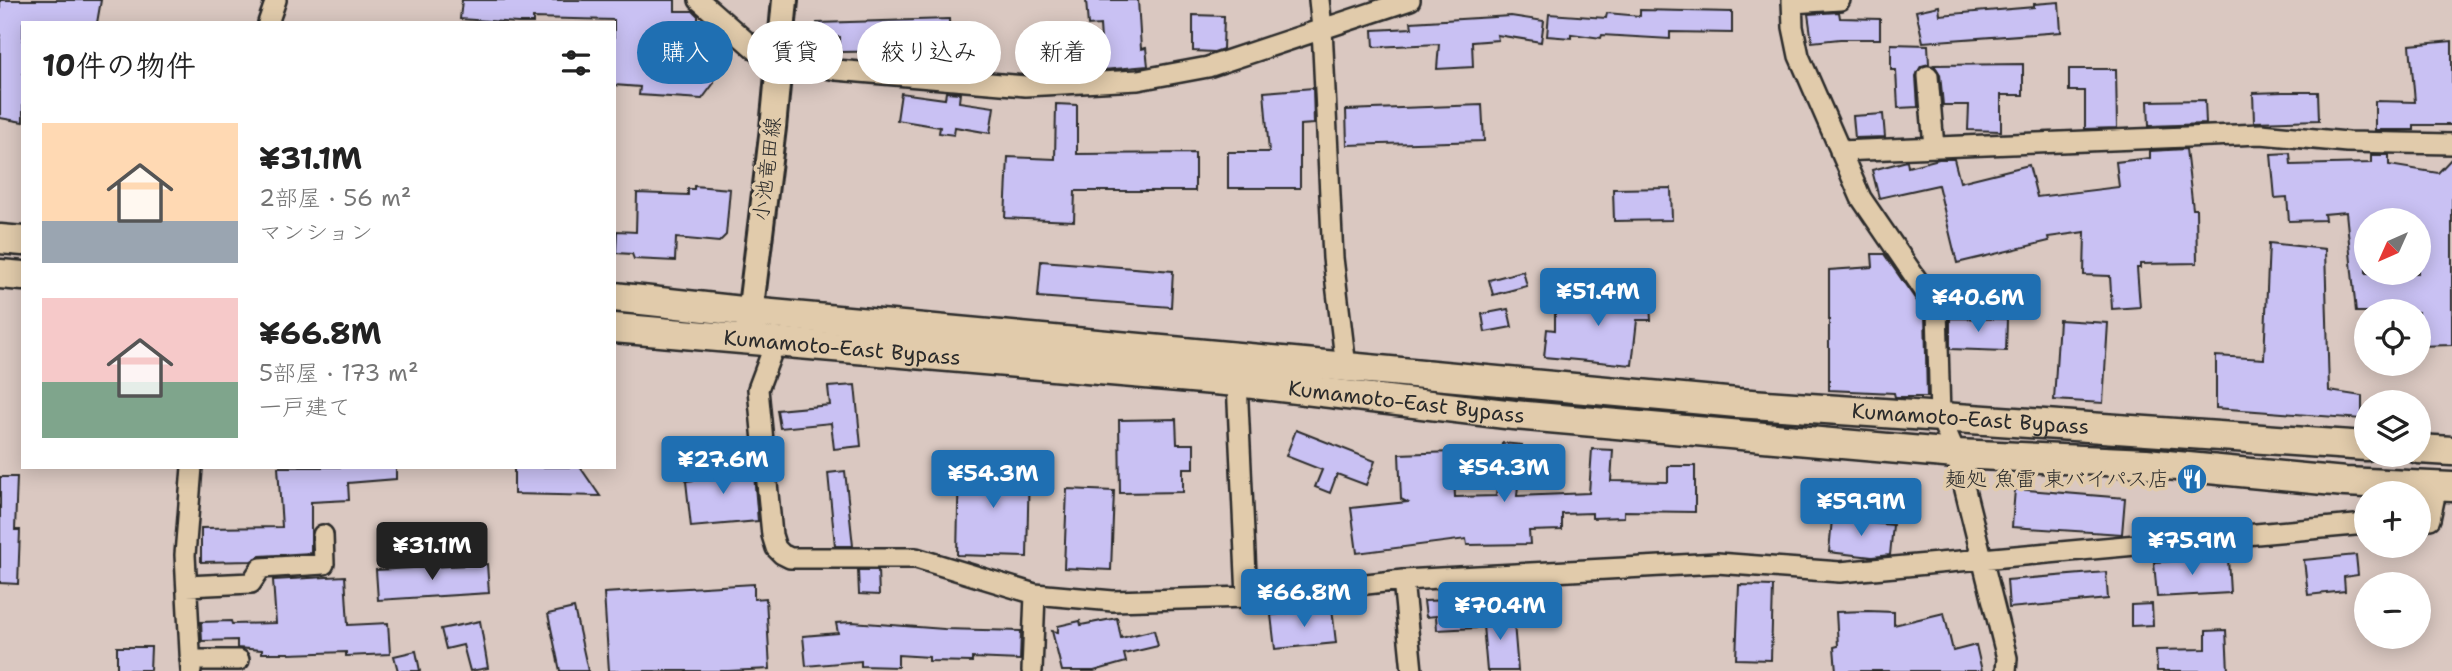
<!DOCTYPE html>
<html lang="ja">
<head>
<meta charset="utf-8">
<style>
  :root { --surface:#fff; --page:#f6f6f6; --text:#222; --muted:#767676; --accent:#1f6fb2 }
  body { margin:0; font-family:"Shantell Sans","Klee One",sans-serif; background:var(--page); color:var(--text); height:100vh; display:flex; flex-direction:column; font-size:26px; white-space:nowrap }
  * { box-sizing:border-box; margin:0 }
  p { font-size:23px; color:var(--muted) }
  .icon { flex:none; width:38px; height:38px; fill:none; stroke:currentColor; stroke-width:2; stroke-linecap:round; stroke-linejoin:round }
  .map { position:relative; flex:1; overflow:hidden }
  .panel { position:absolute; left:21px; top:21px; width:595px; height:448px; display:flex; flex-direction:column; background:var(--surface); border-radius:0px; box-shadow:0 4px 18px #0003 }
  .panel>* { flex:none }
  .banner { position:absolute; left:637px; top:21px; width:665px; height:63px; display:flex; gap:14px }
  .needle { width:46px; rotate:225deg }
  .tools { position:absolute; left:2354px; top:208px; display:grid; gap:14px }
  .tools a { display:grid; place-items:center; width:77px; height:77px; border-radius:50%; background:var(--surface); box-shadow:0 4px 18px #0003; font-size:35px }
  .price { position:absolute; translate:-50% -60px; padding:0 16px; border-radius:7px; background:var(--accent); color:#fff; font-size:23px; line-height:46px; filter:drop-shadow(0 2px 4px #0008) }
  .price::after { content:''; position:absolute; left:50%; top:42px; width:21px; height:16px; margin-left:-10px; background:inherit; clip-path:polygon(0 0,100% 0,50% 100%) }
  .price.on { background:#222; color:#fff }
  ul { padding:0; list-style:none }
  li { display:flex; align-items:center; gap:21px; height:175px; padding:0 21px }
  li span { display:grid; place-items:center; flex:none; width:196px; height:140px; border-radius:0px; color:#555 }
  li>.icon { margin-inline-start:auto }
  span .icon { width:84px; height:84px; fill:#fffc; stroke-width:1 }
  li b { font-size:30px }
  h2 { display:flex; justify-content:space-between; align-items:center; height:84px; padding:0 21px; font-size:30px }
  .tag { padding:0 24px; border-radius:32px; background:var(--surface); box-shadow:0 4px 18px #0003; font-size:24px; line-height:63px }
  .tag.on { background:var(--accent); color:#fff }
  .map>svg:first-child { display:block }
</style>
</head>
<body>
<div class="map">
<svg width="2452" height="671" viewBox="0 0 2452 671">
  <rect width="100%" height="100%" fill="#dac8c1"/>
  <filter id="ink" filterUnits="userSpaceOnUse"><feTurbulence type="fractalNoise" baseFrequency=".0143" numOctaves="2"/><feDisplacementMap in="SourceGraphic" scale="14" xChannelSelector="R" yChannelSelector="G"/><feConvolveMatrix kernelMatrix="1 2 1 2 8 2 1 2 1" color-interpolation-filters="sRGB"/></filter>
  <g filter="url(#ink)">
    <path fill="#c9c1f3" stroke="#2b2b2b" stroke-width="2" fill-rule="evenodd" d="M0 0H101L97 23H23V122L0 118Z
      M462 0H675V11H693L698 16V44H706L715 59 714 83 702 99 639 95 640 87 614 85V20L533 18V23H518L460 19Z
      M1086 0H1138L1141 49 1146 48 1148 66 1103 70 1100 25 1088 26Z
      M2059 2 2061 32 1923 42 1916 11 1939 6 1940 15 2034 7V4Z
      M1640 10 1732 12V33L1670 32V39L1602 35 1601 38 1571 34V38L1547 36 1549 14 1606 18 1607 13 1640 16Z
      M1839 12 1840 18 1880 19V39H1840L1812 42 1808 14Z
      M1193 15 1224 16 1223 49 1214 52 1193 51Z
      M1511 16 1544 21 1541 42 1497 35 1498 40 1472 42 1473 67 1437 69 1439 44 1374 47 1373 30 1412 28 1411 22Z
      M949 19 950 52 908 54 907 51 840 52V37L817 38V23Z
      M2452 41V125H2414V130H2375V101L2415 102 2410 45Z
      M1891 44 1928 45 1929 64 1921 66 1916 76 1918 107 1898 108 1896 70H1891Z
      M2023 64V95H2001V131L1968 130 1969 105H1943L1940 74 1934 65Z
      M2069 69H2116L2117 128 2085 129V91H2069Z
      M1313 88 1314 124 1300 125V188H1228V152H1269L1264 92Z
      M946 92 960 93 959 102 994 107 990 133 955 127 954 135 939 133 940 127 897 120 901 93 945 99Z
      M2283 92H2318L2319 120 2254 122 2253 93Z
      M2205 100 2206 124 2149 126 2148 101Z
      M1056 104 1077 105V154L1195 153V191H1075L1074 221 1005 218 1008 157 1055 159Z
      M1482 105 1484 141 1347 145 1346 110Z
      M1883 114 1885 137 1855 138 1853 116Z
      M2186 149 2193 209H2196L2197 263 2140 264V268H2137L2140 307 2112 309 2110 276 2084 275 2085 232 2048 237 2049 241 1957 263 1938 185 1879 198 1872 170 1907 161 1908 167 1939 159H1954L1960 182 2029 165 2037 197 2119 187 2116 162 2150 158V151Z
      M2290 153 2291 165 2371 163V155H2389V165L2438 173 2452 158V345L2418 346V312H2356L2346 212 2324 214 2325 220 2289 221 2287 197 2275 198 2271 154ZM2366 220H2418V273H2366Z
      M694 186 730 189 726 235 719 242 676 238 675 261 634 259 632 254 616 253 617 231 636 232 637 193 688 195V189H694Z
      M1671 188 1672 220 1614 221 1613 189Z
      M2269 243 2325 249 2329 391 2362 396V419L2216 408V356L2264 359Z
      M1872 254H1884L1925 313 1927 397H1895L1894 393 1829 390V270L1873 267Z
      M1041 261 1173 271 1171 307 1038 297Z
      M1523 271 1527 286 1493 295 1489 280Z
      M1649 292 1651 320H1637L1632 365 1544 357 1547 329 1555 330V301Z
      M1508 309 1512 327 1485 332 1482 314Z
      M1950 318 2007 319 2006 351 1950 349Z
      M2059 320 2108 323 2103 403 2054 400Z
      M855 385 861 446 834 449 831 423 780 428 777 410 830 405 828 387Z
      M1176 419 1177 444H1194V468H1183V492L1120 493 1119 420Z
      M1296 430 1375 461 1366 485 1337 474 1330 493 1315 487 1322 470 1286 456Z
      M1502 443 1522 445 1517 496 1589 493 1592 449 1613 450 1611 481 1668 482V466H1695V512L1624 511V517L1592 518V513L1562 514V530L1529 531 1530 544 1467 545 1466 539 1357 553 1351 508 1407 502 1401 499 1399 454 1453 452 1455 497 1496 496Z
      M753 462 758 521 691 527 686 481 702 479 701 467Z
      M959 463 1029 465 1027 557 957 555Z
      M278 467H396V479L348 483 349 500 311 502V553L260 556 251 561 201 562V528L282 527Z
      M514 467H580L600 496 514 494Z
      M845 471 853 546H835L828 473Z
      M0 477H17L15 530H20L18 584 0 583Z
      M1067 489 1114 491 1111 570 1064 568Z
      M2015 489 2125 498 2122 534 2012 527Z
      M1832 519 1893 525 1890 555 1872 557 1829 552Z
      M2356 555 2358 575 2344 577 2345 591 2308 595 2304 560Z
      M2228 558 2230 593 2157 597 2154 562Z
      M487 564 489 593 378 600 376 570Z
      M858 570H878L879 595 859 594Z
      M2106 572 2108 599 2009 608 2007 580Z
      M345 576 348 625 388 623 390 654 346 656V652L289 654V653H262V650L237 648V640L202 641 201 622 231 621 232 624 276 623 273 580Z
      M754 584V599L766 598 770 669 728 671H609L604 593Z
      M1739 585 1773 586 1771 660 1736 659Z
      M1451 600 1452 606 1474 604 1475 628 1437 630 1436 616 1426 617 1424 601Z
      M2152 604 2153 625 2131 626V605Z
      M574 608 588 671H560L548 614Z
      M1332 608 1336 643 1275 649 1271 615Z
      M1513 611 1518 671H1487L1482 614Z
      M1868 611 1894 612V625L1944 613 1953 651 1976 645 1982 671H1836L1834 647 1838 646 1836 612Z
      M1117 618 1121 638 1154 630 1158 646 1124 654 1126 662 1094 671H1062L1052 631 1058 632V626L1080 621 1081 625Z
      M480 621 488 668 470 671 463 645 446 649 441 629Z
      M852 622 944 629 1021 631 1020 660 972 658V662L929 661V657L898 655V667L861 666V661L806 666 803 636 838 633 836 623Z
      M2226 630 2228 671H2157L2156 650 2206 649V631Z
      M117 647H151L150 670H117Z
      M416 651 420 671H398L394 656Z"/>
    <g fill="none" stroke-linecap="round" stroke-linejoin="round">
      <g stroke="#2b2b2b" stroke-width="24">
        <path id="minor" d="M699 0 756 50 780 58 836 70 1025 86 1138 80 1208 67 1410 0
          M1319 0 1322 28 1333 258 1346 367
          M1792 0 1793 27 1799 56 1861 198 1937 309 1940 417 1956 454 2007 658 2006 671
          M1792 3 1840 0
          M268 23 276 0
          M1928 76 1934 147
          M1840 151 2261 134 2347 142 2452 144
          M776 341 758 389 772 535 776 548 782 554 790 558H916L1035 594
          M1237 382 1247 597
          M2418 520 2430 519 2437 486
          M1403 580 1412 671
          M187 586 251 583 261 568 324 564 323 535
          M190 660H239
          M191 671 185 555 192 467
          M1032 671 1035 594 1113 601 1247 597 1403 580 1717 563 1840 572 2366 524"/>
      </g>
      <g stroke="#2b2b2b" stroke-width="30">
        <path id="major" d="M748 331 773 128 785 0"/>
      </g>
      <g stroke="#2b2b2b" stroke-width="33">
        <g id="highway">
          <path d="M0 239 23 241"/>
          <path d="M0 274 23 276"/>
          <path id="s1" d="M614 297 751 312 1737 403 2366 446"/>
          <path id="s2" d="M614 328 1237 382 1514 415 1956 454 2146 463 2345 482 2452 487"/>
          <path d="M2418 449 2452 451"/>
        </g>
      </g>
      <use href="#minor" stroke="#e1cbab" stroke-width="19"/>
      <use href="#major" stroke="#e1cbab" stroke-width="24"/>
      <use href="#highway" stroke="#e1cbab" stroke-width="28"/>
    </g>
  </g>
  <defs>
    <g id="restaurant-disc" transform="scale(1.575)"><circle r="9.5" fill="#1f6fb2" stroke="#e1cbab"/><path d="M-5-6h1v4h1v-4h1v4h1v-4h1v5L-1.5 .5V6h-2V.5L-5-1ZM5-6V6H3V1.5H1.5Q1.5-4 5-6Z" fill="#fff"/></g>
  </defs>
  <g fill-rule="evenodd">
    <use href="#restaurant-disc" x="2192" y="479"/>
  </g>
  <g text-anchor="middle" stroke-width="7" stroke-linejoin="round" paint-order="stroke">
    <g font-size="21" fill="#2b2b2b" stroke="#e1cbab">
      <text transform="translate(767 169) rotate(-83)" y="7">小池竜田線</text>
      <text dy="7" stroke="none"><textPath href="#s2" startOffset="229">Kumamoto-East Bypass</textPath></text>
      <text dy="7" stroke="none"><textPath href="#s2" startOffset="796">Kumamoto-East Bypass</textPath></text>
      <text dy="7" stroke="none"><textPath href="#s1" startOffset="1362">Kumamoto-East Bypass</textPath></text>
    </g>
    <g font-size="21" fill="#2b2b2b" stroke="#e1cbab" text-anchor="end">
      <text x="2169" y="486">麺処 魚雷 東バイパス店</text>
    </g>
  </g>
</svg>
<div class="tools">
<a><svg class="needle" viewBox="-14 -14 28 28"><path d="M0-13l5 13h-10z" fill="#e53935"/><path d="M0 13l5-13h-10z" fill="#767676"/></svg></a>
<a><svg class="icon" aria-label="locate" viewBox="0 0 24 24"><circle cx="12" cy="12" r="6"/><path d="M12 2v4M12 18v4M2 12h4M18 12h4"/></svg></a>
<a><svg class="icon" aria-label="layers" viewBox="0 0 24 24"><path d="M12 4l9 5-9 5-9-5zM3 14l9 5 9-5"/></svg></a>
<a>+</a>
<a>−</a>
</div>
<b class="price" style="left:1598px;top:328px">¥51.4M</b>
<b class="price" style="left:1978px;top:334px">¥40.6M</b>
<b class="price" style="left:723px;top:496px">¥27.6M</b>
<b class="price" style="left:1504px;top:504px">¥54.3M</b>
<b class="price" style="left:993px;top:510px">¥54.3M</b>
<b class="price" style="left:1861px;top:538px">¥59.9M</b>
<b class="price" style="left:2192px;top:577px">¥75.9M</b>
<b class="price on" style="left:432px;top:582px">¥31.1M</b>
<b class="price" style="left:1304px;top:629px">¥66.8M</b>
<b class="price" style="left:1500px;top:642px">¥70.4M</b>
<div class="banner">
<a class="tag on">購入</a>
<a class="tag">賃貸</a>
<a class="tag">絞り込み</a>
<a class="tag">新着</a>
</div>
<section class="panel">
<h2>10件の物件<svg class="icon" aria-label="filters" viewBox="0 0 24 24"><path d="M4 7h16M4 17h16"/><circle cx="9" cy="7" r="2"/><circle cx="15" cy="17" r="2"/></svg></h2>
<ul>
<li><span style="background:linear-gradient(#ffd9b3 70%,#9aa5b1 0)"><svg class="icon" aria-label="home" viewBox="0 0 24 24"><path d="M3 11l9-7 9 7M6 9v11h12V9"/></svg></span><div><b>¥31.1M</b><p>2部屋 · 56 m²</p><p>マンション</p></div></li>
<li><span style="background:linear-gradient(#f6c9c9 60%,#7fa58c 0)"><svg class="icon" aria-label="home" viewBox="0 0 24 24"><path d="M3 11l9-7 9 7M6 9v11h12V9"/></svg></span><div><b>¥66.8M</b><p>5部屋 · 173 m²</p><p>一戸建て</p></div></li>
</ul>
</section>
</div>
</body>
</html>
